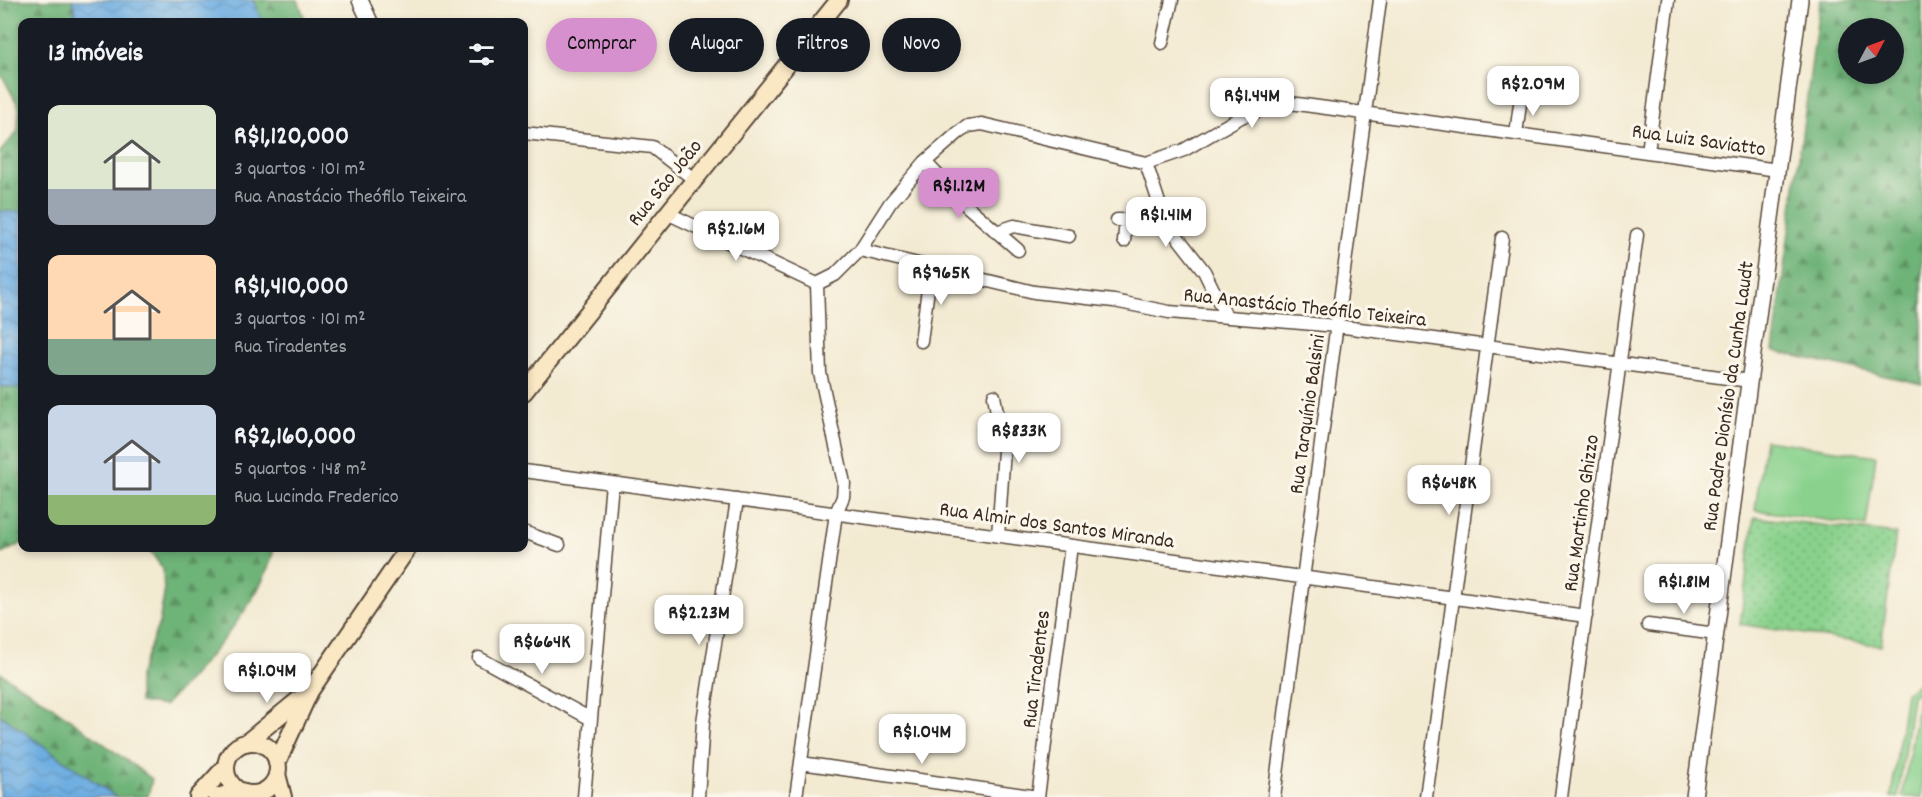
<!DOCTYPE html>
<html lang="pt">
<head>
<meta charset="utf-8">
<style>
  :root { --surface:#171b24; --page:#242831; --text:#f1f3f6; --muted:#9ea1a6; --accent:#d690ce }
  body { margin:0; font-family:Dekko,sans-serif; background:var(--page); color:var(--text); height:100vh; display:flex; flex-direction:column; font-size:22px; white-space:nowrap }
  * { box-sizing:border-box; margin:0 }
  p { font-size:20px; color:var(--muted) }
  .icon { flex:none; width:33px; height:33px; fill:none; stroke:currentColor; stroke-width:2; stroke-linecap:round; stroke-linejoin:round }
  .map { position:relative; flex:1; overflow:hidden }
  .side { position:absolute; left:18px; top:18px; width:510px; height:534px; display:flex; flex-direction:column; background:var(--surface); border-radius:12px; box-shadow:0 3px 9px #0003 }
  .side>* { flex:none }
  .guide { position:absolute; left:546px; top:18px; width:570px; height:54px; display:flex; gap:12px }
  .needle { width:39px; rotate:49deg }
  .fabs { position:absolute; left:1838px; top:18px; display:grid; gap:12px }
  .fabs a { display:grid; place-items:center; width:66px; height:66px; border-radius:50%; background:var(--surface); box-shadow:0 3px 9px #0003; font-size:30px }
  .price { position:absolute; translate:-50% -51px; padding:0 14px; border-radius:12px; background:#fff; color:#222; font-size:20px; line-height:39px; filter:drop-shadow(0 2px 3px #0008) }
  .price::after { content:''; position:absolute; left:50%; top:36px; width:18px; height:14px; margin-left:-9px; background:inherit; clip-path:polygon(0 0,100% 0,50% 100%) }
  .price.current { background:var(--accent); color:#111 }
  ul { padding:0; list-style:none }
  li { display:flex; align-items:center; gap:18px; height:150px; padding:0 30px }
  li span { display:grid; place-items:center; flex:none; width:168px; height:120px; border-radius:12px; color:#555 }
  li>.icon { margin-inline-start:auto }
  span .icon { width:72px; height:72px; fill:#fffc; stroke-width:1 }
  li b { font-size:26px }
  h2 { display:flex; justify-content:space-between; align-items:center; height:72px; padding:0 30px; font-size:26px }
  .pill { padding:0 21px; border-radius:27px; background:var(--surface); box-shadow:0 3px 9px #0003; font-size:21px; line-height:54px }
  .pill.current { background:var(--accent); color:#111 }
  .map>svg:first-child { display:block }
</style>
</head>
<body>
<div class="map">
<svg width="1922" height="797" viewBox="0 0 1922 797">
  <defs>
    <pattern id="green-dots" width="8" height="8" patternUnits="userSpaceOnUse" patternTransform="scale(1.5)"><rect width="8" height="8" fill="#89d18c"/><path d="M2 2h.1M6 6h.1" fill="none" stroke="#71aa72" stroke-width="1.8" stroke-linecap="round"/></pattern>
    <pattern id="forest-firs" width="22" height="20" patternUnits="userSpaceOnUse" patternTransform="scale(1.5)"><rect width="22" height="20" fill="#6eb378"/><path d="M5 1l3.5 6h-7zM16 11l3.5 6h-7z" fill="#5c9262"/></pattern>
    <pattern id="water-waves" width="16" height="10" patternUnits="userSpaceOnUse" patternTransform="scale(1.5)"><rect width="16" height="10" fill="#6dade1"/><path d="M0 5q4-4 8 0t8 0" fill="none" stroke="#5b8db6"/></pattern>
  </defs>
  <rect width="100%" height="100%" fill="#fbf7ec"/>
  <filter id="ink" filterUnits="userSpaceOnUse"><feTurbulence type="fractalNoise" baseFrequency=".0167" numOctaves="2"/><feDisplacementMap in="SourceGraphic" scale="12" xChannelSelector="R" yChannelSelector="G"/><feConvolveMatrix kernelMatrix="1 2 1 2 8 2 1 2 1" color-interpolation-filters="sRGB"/></filter>
  <filter id="wash" filterUnits="userSpaceOnUse"><feTurbulence type="fractalNoise" baseFrequency=".008" numOctaves="4" result="noise"/><feDisplacementMap in="SourceGraphic" scale="24" xChannelSelector="R" yChannelSelector="G"/><feGaussianBlur stdDeviation="1.35" result="paint"/><feColorMatrix in="noise" values="0 0 0 0 0 0 0 0 0 0 0 0 0 0 0 0 0 1.4 0 .05"/><feComposite in="paint" operator="in"/></filter>
  <g filter="url(#wash)">
    <rect width="100%" height="100%" fill="#f3ead2"/>
    <path fill="url(#green-dots)" stroke="#627e55" stroke-width="1.5" d="M1754 517 1896 534 1881 646 1740 624Z"/>
    <path fill="url(#forest-firs)" stroke="#546e4b" stroke-width="1.5" fill-rule="evenodd" d="M0 0H72L77 22H22V212L0 211V152L18 131 19 107 0 72Z
      M253 0H298L306 22H262Z
      M1820 0H1922V384L1773 351ZM1848 28H1893V74H1848Z
      M6 385 22 389V543L0 555V386Z
      M148 548H274C265 599 201 668 164 706L139 702V676L159 623 164 595 163 569Z
      M0 673 48 703 152 779 148 796 116 797 0 715Z"/>
    <path fill="#89d18c" stroke="#627e55" stroke-width="1.5" d="M1765 440 1876 456 1866 526 1755 510Z
      M1922 681V689L1912 696 1898 797H1891L1906 692Z
      M1919 698H1922V797H1902Z"/>
    <path fill="url(#water-waves)" stroke="#546c80" stroke-width="1.5" d="M72 0H253L262 22H77Z
      M0 211 22 212V389L0 386Z
      M0 715 116 797H0Z"/>
  </g>
  <g filter="url(#ink)">
    <g fill="none" stroke-linecap="round" stroke-linejoin="round">
      <g stroke="#574739" stroke-width="15">
        <path id="minor" d="M1162 43 1172 0
          M524 133 652 147 695 180
          M1516 134 1521 96
          M1648 152 1668 0
          M925 162 968 207 1018 250
          M1146 163 1165 221 1204 271 1226 316
          M667 213 817 284
          M1117 220 1165 221
          M996 232 1014 226 1069 236
          M1124 241 1126 221
          M860 250 1034 292 1114 301 1169 312 1337 326 1750 381
          M921 341 931 267
          M994 396 1004 450 998 536
          M524 471 1586 616
          M524 532 559 545
          M1648 625 1716 634
          M479 658 591 719
          M801 763 1038 797 1071 546
          M584 797 612 483
          M698 797 703 722 737 500
          M796 797 836 513 843 497 844 483 820 373 817 284 835 275 860 250 890 203 925 162 958 133 968 126 982 124 1146 163 1184 150 1241 117 1262 109 1290 103 1778 170
          M1274 797 1380 0
          M1426 797 1502 238
          M1561 797 1637 235"/>
      </g>
      <g stroke="#574739" stroke-width="18">
        <path id="tertiary" d="M360 0 370 22
          M1694 797 1800 0"/>
      </g>
      <g stroke="#574739" stroke-width="20">
        <path id="secondary" d="M524 392 839 0
          M226 768a26 26 0 1 1 52 0a26 26 0 1 1-52 0Z
          M246 743 307 693
          M277 763 310 691 408 548
          M277 774 283 797
          M198 797 226 766
          M216 797 241 791"/>
      </g>
      <use href="#minor" stroke="#fff" stroke-width="12"/>
      <use href="#tertiary" stroke="#fff" stroke-width="15"/>
      <use href="#secondary" stroke="#fae7c3" stroke-width="16"/>
    </g>
  </g>
  <g text-anchor="middle" stroke-width="6" stroke-linejoin="round" paint-order="stroke">
    <g font-size="21" fill="#3b2a1e" stroke="#fbf7ec">
      <text transform="translate(1699 139) rotate(8)" y="7">Rua Luiz Saviatto</text>
      <text transform="translate(664 182) rotate(-51)" y="7">Rua São João</text>
      <text transform="translate(1305 306) rotate(6)" y="7">Rua Anastácio Theófilo Teixeira</text>
      <text transform="translate(1727 396) rotate(-82)" y="7">Rua Padre Dionísio da Cunha Laudt</text>
      <text transform="translate(1306 414) rotate(-82)" y="7">Rua Tarquínio Balsini</text>
      <text transform="translate(1580 513) rotate(-82)" y="7">Rua Martinho Ghizzo</text>
      <text transform="translate(1057 524) rotate(8)" y="7">Rua Almir dos Santos Miranda</text>
      <text transform="translate(1035 669) rotate(-83)" y="7">Rua Tiradentes</text>
    </g>
  </g>
</svg>
<div class="fabs">
<a><svg class="needle" viewBox="-14 -14 28 28"><path d="M0-13l5 13h-10z" fill="#e53935"/><path d="M0 13l5-13h-10z" fill="#9ea1a6"/></svg></a>
</div>
<b class="price" style="left:1533px;top:117px">R$2.09M</b>
<b class="price" style="left:1252px;top:129px">R$1.44M</b>
<b class="price current" style="left:959px;top:219px">R$1.12M</b>
<b class="price" style="left:1166px;top:248px">R$1.41M</b>
<b class="price" style="left:736px;top:262px">R$2.16M</b>
<b class="price" style="left:941px;top:306px">R$965K</b>
<b class="price" style="left:1019px;top:464px">R$833K</b>
<b class="price" style="left:1449px;top:516px">R$648K</b>
<b class="price" style="left:1684px;top:615px">R$1.81M</b>
<b class="price" style="left:699px;top:646px">R$2.23M</b>
<b class="price" style="left:542px;top:675px">R$664K</b>
<b class="price" style="left:267px;top:704px">R$1.04M</b>
<b class="price" style="left:922px;top:765px">R$1.04M</b>
<div class="guide">
<a class="pill current">Comprar</a>
<a class="pill">Alugar</a>
<a class="pill">Filtros</a>
<a class="pill">Novo</a>
</div>
<section class="side">
<h2>13 imóveis<svg class="icon" aria-label="filters" viewBox="0 0 24 24"><path d="M4 7h16M4 17h16"/><circle cx="9" cy="7" r="2"/><circle cx="15" cy="17" r="2"/></svg></h2>
<ul>
<li><span style="background:linear-gradient(#dfe7d0 70%,#9aa5b1 0)"><svg class="icon" aria-label="home" viewBox="0 0 24 24"><path d="M3 11l9-7 9 7M6 9v11h12V9"/></svg></span><div><b>R$1,120,000</b><p>3 quartos · 101 m²</p><p>Rua Anastácio Theófilo Teixeira</p></div></li>
<li><span style="background:linear-gradient(#ffd9b3 70%,#7fa58c 0)"><svg class="icon" aria-label="home" viewBox="0 0 24 24"><path d="M3 11l9-7 9 7M6 9v11h12V9"/></svg></span><div><b>R$1,410,000</b><p>3 quartos · 101 m²</p><p>Rua Tiradentes</p></div></li>
<li><span style="background:linear-gradient(#c9d6e8 75%,#8fb573 0)"><svg class="icon" aria-label="home" viewBox="0 0 24 24"><path d="M3 11l9-7 9 7M6 9v11h12V9"/></svg></span><div><b>R$2,160,000</b><p>5 quartos · 148 m²</p><p>Rua Lucinda Frederico</p></div></li>
</ul>
</section>
</div>
</body>
</html>
